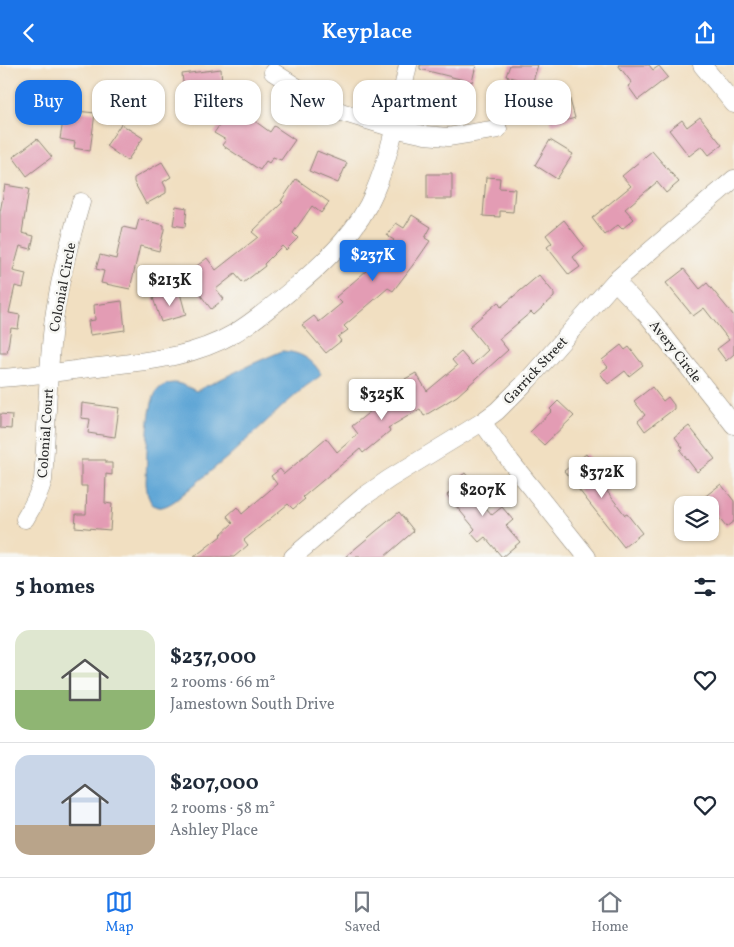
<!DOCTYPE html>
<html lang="en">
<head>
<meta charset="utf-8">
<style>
  :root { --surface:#fff; --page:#f6f6f7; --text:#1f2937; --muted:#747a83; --line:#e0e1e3; --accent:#1a73e8 }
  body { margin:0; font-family:Vollkorn,serif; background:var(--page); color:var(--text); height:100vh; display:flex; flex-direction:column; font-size:19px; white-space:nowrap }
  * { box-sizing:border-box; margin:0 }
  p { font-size:16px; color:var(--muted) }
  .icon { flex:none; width:28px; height:28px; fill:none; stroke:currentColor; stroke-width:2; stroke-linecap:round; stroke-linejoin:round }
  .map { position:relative; height:492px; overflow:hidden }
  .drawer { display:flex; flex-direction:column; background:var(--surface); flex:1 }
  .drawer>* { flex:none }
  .banner { position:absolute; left:15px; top:15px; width:705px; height:45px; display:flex; gap:10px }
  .fabs { position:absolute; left:674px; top:431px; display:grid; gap:10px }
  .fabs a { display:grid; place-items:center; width:45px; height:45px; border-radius:10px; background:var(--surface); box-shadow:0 1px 4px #0004; font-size:25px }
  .price { position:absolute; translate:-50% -42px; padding:0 11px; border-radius:5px; background:#fff; color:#222; font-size:16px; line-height:32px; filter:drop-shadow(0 1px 2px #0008) }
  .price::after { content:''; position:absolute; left:50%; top:30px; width:15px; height:11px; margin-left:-8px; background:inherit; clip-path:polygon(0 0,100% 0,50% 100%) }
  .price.selected { background:var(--accent); color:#fff }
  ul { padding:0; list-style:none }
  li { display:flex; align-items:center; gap:15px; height:125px; padding:0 15px }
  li+li { border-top:1px solid var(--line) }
  li span { display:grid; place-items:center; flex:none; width:140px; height:100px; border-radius:15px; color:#555 }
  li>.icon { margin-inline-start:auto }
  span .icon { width:60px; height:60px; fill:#fffc; stroke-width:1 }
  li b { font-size:21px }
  h2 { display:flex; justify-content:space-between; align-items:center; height:60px; padding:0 15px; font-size:21px }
  .tag { padding:0 18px; border-radius:15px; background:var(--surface); box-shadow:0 1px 4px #0004; font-size:18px; line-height:45px }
  .tag.selected { background:var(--accent); color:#fff }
  header { display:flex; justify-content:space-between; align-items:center; height:65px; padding:0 15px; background:var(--accent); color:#fff; font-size:22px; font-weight:600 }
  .tab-bar { display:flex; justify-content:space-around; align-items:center; height:70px; border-top:1px solid var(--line); background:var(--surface); font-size:14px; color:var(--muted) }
  .tab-bar a { display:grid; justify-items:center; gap:2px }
  .tab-bar .selected { color:var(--accent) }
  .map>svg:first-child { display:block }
</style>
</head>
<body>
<header><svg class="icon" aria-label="back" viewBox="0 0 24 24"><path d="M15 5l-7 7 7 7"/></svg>Keyplace<svg class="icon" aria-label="share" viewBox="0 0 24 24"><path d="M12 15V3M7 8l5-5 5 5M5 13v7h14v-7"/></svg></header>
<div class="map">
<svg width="734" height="492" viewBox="0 0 734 492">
  <rect width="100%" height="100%" fill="#f6f6f2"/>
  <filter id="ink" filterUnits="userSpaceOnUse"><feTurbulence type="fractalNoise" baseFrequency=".02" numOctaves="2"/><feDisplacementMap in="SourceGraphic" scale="10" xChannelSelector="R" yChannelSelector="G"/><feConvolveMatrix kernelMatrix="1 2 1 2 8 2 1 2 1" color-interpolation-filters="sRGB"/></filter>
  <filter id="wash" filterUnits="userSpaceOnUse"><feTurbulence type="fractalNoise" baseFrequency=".0096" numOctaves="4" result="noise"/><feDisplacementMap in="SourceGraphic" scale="20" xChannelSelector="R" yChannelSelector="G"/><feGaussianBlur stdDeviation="1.12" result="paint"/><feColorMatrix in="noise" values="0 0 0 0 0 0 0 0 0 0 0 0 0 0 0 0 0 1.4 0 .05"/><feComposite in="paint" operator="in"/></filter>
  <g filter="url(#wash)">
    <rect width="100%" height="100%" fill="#f1dfc1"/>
    <path fill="#5fa6d6" stroke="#456880" d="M282 286C299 287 312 293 321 309L319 312 306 321 282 342 229 391 176 435C155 450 148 440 146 418 147 398 146 340 157 326 160 321 169 318 174 318 181 318 190 323 196 326L252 299Z"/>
    <g id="blocks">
      <path fill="#e39cb4" d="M420 0H476L472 17 420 4Z
        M510 0H538L532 19 506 11Z
        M618 0H649L653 5 659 1 668 12 638 35 628 21 632 18Z
        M221 4 222 19 214 20 216 36 190 39 189 26H184L182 9Z
        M567 24 575 53 551 60 543 31Z
        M77 46 95 48 90 86 74 83 75 77 60 74 64 50 76 52Z
        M228 48 240 56 245 49 270 67 274 61 295 75 281 95 273 92 269 98 266 96 260 105 222 80 226 75 214 68Z
        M700 52 722 80 709 90 702 81 689 91 669 65 682 55 687 62Z
        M121 59 143 73 127 96 106 81Z
        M37 74 52 92 27 111 13 92Z
        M550 75 573 89 557 114 535 100Z
        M317 86 347 98 338 118 309 106Z
        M652 86 679 117 666 128 657 117 625 144 634 154 622 164 618 160 605 170 592 153 631 121 622 111Z
        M162 97 171 112 163 117 166 123V128L146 139 134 117V113Z
        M427 109H452V134H427Z
        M486 112 500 113 499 123 515 124 513 147 500 146V152L483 151Z
        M296 114 329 137 321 148 312 141 293 168 298 173 286 185 282 181 264 199 265 201 243 218 235 209 216 224 224 234 211 244 190 216 194 213 189 207 207 193 216 205 258 172 252 167 283 137 281 136Z
        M5 120 29 124 22 168 34 171 31 184 20 181 13 206 26 209 23 223 15 221 9 248 20 250 18 264 11 263 7 288H0V147Z
        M176 141 187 143 185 162 173 160Z
        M412 150 431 162 425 173 430 176 419 192 393 226 388 223 344 261 348 265 338 272 341 276 326 288 302 260 314 251 319 257 342 238 336 232 366 206 364 204 374 191 379 194 394 175 387 171 396 158 404 163Z
        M139 154 164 160V165L159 186 140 181 130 224 101 218 104 206 96 204 100 190 116 194 123 162 136 165Z
        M564 155 585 182 573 192 580 202 569 210 547 182 552 178 546 170Z
        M684 204 700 224 707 218 734 251V289L726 296 717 284 729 275 704 243 693 251 666 218Z
        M539 210 554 228V232L534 250 531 247 499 274 508 285 457 331 424 351 420 344 388 363 390 366 363 388 360 384 303 432 305 434 293 444 288 439 244 475 248 480 234 492H194L221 471 220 470 233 458 227 451 237 442 242 449 277 419 271 411 280 404 284 409 326 373 337 387 358 369 352 361 377 341 409 322 405 314 416 308 427 326 457 301 452 295 461 287 472 300 488 285 469 262 498 237 501 242Z
        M180 228 186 250 161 257 153 233 162 230Z
        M122 236 125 265 90 270 88 256 95 255 94 240Z
        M621 280 625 285 629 282 643 300 629 311 625 306 608 319 600 308 608 302 602 295Z
        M652 322 663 336 668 332 674 340V344L645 366 638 356 645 350 634 336Z
        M558 336 574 351 544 380 530 367 552 346 550 344Z
        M82 338 119 343 115 372 88 368 90 354 81 353Z
        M0 349 12 350 11 364 0 363Z
        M689 361 715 394 697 407 680 385 683 383 675 372Z
        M586 389 611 421 606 425 625 450 627 449 642 468 624 482 564 406Z
        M81 395H106V398H112V410L106 409 105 438 112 439 110 465 75 462 76 449H86L87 421H81Z
        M465 408 477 423 472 426 492 450 502 442 513 455 506 461 520 477 502 492 485 472 479 477 471 468 475 464 447 430 455 423 452 418Z
        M721 419 734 436V456L726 462 703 433Z
        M399 447 414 466 384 492H345Z"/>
    </g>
  </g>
  <g filter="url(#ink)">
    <use href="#blocks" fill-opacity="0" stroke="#8e8576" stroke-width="1"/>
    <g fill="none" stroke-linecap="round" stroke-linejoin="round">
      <g stroke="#8e8576" stroke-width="19">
        <path id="minor" d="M702 0 734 39
          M273 7 320 37 341 47 393 63 425 70 448 72 498 64
          M615 216 649 252 734 360
          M0 313C33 311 65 306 98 302 145 296 192 293 233 269 257 255 278 236 300 218 329 193 359 164 374 128 391 89 399 41 408 0
          M482 357 511 397 587 492
          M25 454C33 441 39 429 43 415 47 364 47 312 53 261 58 219 69 178 81 137
          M293 492 363 432 389 414 482 357 497 346 528 315 615 216 734 114"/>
      </g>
      <use href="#minor" stroke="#fff" stroke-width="18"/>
    </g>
  </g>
  <g text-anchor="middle" stroke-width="5" stroke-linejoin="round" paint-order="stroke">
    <g font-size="14" fill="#2b2b2b" stroke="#f6f6f2">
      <text transform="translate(62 222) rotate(-79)" y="5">Colonial Circle</text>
      <text transform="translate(676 286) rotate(52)" y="5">Avery Circle</text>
      <text transform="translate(535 305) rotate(-47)" y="5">Garrick Street</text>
      <text transform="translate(45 368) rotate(-86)" y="5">Colonial Court</text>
    </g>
  </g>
</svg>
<div class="fabs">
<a><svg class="icon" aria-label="layers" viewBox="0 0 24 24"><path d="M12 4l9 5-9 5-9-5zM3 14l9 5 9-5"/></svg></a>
</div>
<b class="price selected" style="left:373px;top:217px">$237K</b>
<b class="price" style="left:170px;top:242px">$213K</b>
<b class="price" style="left:382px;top:356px">$325K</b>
<b class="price" style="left:602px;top:434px">$372K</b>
<b class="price" style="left:483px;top:452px">$207K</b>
<div class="banner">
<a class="tag selected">Buy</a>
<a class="tag">Rent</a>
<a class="tag">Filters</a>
<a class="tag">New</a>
<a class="tag">Apartment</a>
<a class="tag">House</a>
</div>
</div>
<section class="drawer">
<h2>5 homes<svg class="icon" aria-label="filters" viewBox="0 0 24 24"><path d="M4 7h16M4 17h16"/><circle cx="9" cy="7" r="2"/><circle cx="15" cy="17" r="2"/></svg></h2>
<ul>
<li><span style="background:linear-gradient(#dfe7d0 60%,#8fb573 0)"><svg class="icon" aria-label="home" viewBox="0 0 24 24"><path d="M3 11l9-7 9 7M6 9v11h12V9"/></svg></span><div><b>$237,000</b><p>2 rooms · 66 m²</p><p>Jamestown South Drive</p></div><svg class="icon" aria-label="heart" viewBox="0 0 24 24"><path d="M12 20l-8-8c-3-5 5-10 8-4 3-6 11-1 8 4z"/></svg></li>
<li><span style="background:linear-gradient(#c9d6e8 70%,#b9a48a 0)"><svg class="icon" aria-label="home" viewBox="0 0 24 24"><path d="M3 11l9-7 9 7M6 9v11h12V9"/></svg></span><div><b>$207,000</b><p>2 rooms · 58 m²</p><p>Ashley Place</p></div><svg class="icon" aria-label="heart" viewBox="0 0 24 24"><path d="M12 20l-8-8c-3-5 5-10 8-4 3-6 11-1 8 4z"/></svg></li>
</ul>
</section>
<nav class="tab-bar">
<a class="selected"><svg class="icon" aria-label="map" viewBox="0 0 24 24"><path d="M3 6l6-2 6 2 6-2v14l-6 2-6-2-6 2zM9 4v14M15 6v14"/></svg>Map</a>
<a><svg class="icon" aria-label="saved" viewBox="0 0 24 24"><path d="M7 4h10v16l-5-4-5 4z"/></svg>Saved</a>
<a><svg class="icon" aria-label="home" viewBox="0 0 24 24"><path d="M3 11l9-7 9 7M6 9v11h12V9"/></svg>Home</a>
</nav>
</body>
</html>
